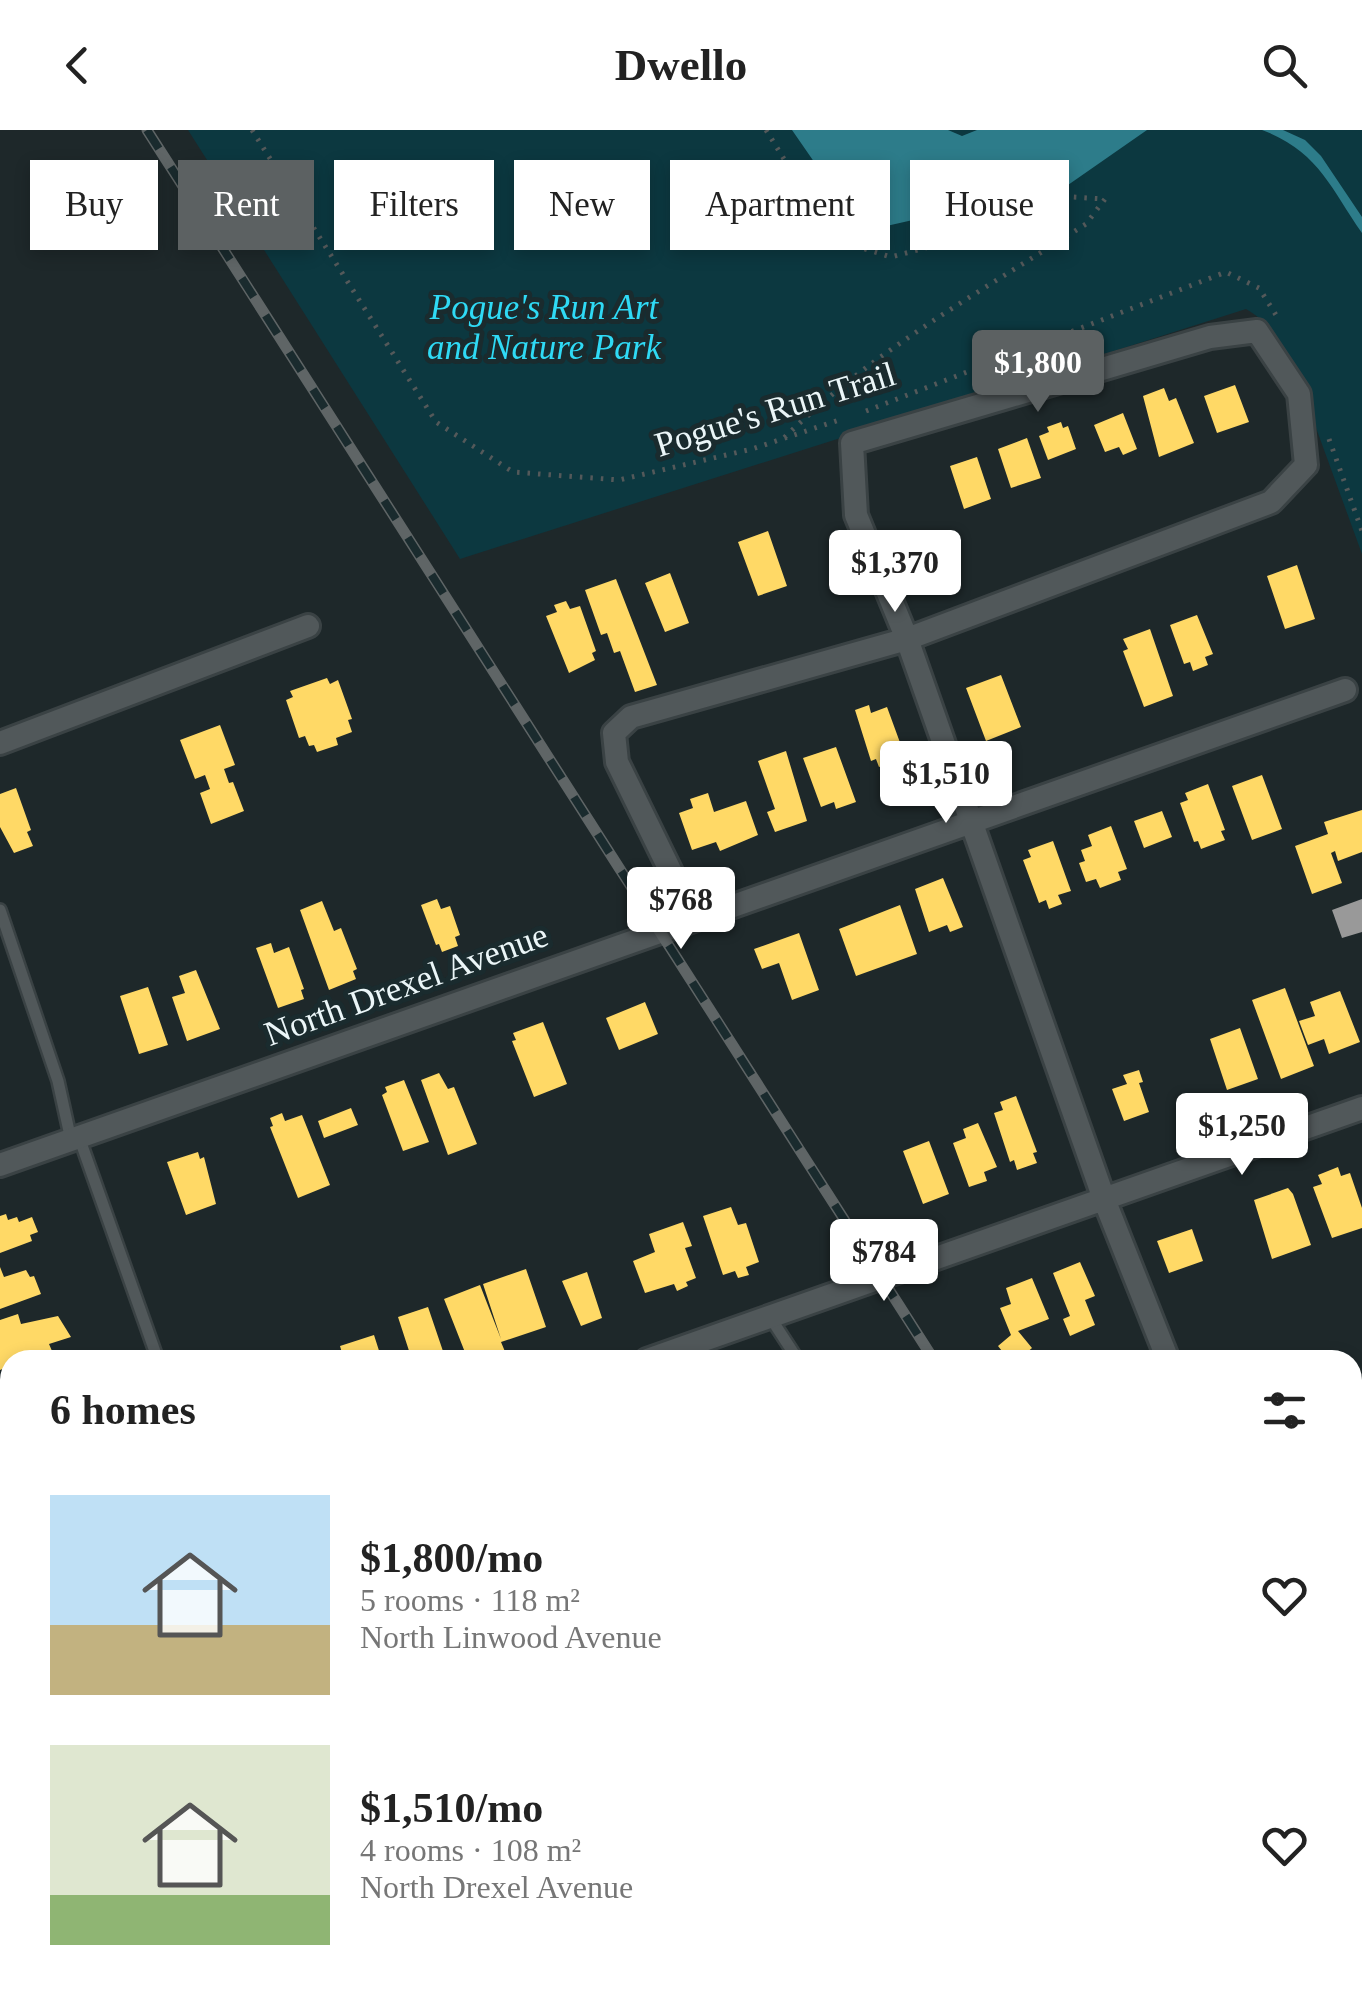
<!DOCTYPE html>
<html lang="en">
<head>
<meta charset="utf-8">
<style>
  :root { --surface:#fff; --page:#f6f6f6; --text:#222; --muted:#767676; --accent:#5c6162 }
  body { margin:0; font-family:Georgia,serif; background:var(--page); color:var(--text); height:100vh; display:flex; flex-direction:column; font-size:38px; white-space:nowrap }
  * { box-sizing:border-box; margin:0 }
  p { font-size:32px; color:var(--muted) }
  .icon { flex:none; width:55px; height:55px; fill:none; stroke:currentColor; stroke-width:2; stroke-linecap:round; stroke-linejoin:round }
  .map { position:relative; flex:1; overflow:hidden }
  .panel { position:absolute; left:0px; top:1220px; width:1362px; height:642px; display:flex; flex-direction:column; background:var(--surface); border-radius:30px 30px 0 0; box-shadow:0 5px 15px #0003 }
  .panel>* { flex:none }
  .hud { position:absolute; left:30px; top:30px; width:1302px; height:90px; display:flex; gap:20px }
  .price { position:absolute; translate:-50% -85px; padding:0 22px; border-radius:10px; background:#fff; color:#222; font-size:32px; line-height:65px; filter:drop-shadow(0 2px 5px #0008) }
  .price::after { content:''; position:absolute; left:50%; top:60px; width:30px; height:22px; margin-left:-15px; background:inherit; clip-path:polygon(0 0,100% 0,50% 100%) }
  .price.on { background:var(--accent); color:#fff }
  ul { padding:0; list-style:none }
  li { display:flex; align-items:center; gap:30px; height:250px; padding:0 50px }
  li span { display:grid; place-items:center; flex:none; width:280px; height:200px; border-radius:0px; color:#555 }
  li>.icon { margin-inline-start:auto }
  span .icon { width:120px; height:120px; fill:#fffc; stroke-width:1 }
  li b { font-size:42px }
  h2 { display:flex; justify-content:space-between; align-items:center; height:120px; padding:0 50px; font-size:42px }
  .chip { padding:0 35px; border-radius:0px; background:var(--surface); box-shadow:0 5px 15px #0003; font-size:35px; line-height:90px }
  .chip.on { background:var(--accent); color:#fff }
  header { display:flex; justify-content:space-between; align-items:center; height:130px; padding:0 50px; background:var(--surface); font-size:45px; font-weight:800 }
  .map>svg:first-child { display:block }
</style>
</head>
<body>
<header><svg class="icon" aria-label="back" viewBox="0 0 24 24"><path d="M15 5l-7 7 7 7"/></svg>Dwello<svg class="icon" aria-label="search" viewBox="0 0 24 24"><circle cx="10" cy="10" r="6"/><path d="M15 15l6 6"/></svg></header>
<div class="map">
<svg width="1362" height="1862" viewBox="0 0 1362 1862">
  <rect width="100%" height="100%" fill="#1e282a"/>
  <path fill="#0c3840" d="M188 0H1362V424L1292 232C1279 210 1269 192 1246 179L460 429Z"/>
  <path fill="#2d7c8a" d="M792 0H948L962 6 977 0H1147L1068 55 882 97 828 52Z
    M1262 0H1283L1305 10 1321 26 1362 87V103C1330 57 1318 21 1262 0Z"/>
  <path fill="#ffd966" d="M1235 255 1249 292 1217 303 1204 266Z
    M1164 258 1169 271 1176 268 1194 313 1159 327 1143 266Z
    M1123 283 1137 319 1123 325 1119 317 1105 322 1094 295Z
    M1061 292 1063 298 1068 296 1076 319 1048 330 1039 306 1049 302 1047 297Z
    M1027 308 1041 348 1011 358 998 319Z
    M977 327 991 369 964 379 950 336Z
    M768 401 787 456 758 466 738 412Z
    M1297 435 1315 489 1285 499 1267 446Z
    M670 443 689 493 665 502 645 453Z
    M616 449 657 555 635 562 620 521 614 523 607 503 601 505 585 460Z
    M566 471 570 479 580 476 596 521 592 523 595 530 569 543 546 486 557 482 554 475Z
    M1197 485 1213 524 1205 527 1208 535 1193 541 1190 532 1184 534 1170 495Z
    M1150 499 1173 566 1144 577 1123 521 1128 519 1123 509Z
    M1001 545 1021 597 986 611 966 558Z
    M327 548 330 554 338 550 352 589 348 590 352 602 336 608 338 615 317 622 314 615 309 616 305 606 299 608 286 570 293 567 290 561Z
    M869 575 871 583 887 577 902 618 898 620 902 629 879 637 876 629 871 631 855 580Z
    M220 595 235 635 224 639 229 653 233 652 244 681 211 694 200 663 210 659 205 645 195 649 180 610Z
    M836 617 856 672 836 679 834 672 821 677 803 628Z
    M786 621 807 691 775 702 767 682 775 679 758 631Z
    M1262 645 1282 699 1252 710 1232 656Z
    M1208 654 1225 700 1221 701 1225 710 1201 719 1198 711 1194 712 1180 673 1188 670 1185 663Z
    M16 658 31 700 27 702 33 716 14 723 0 697V664Z
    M708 663 714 682 746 671 758 705 720 721 716 712 692 720 679 683 693 678 690 669Z
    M1362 680V722L1338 731 1335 721 1331 723 1342 753 1312 764 1295 716 1328 704 1324 692Z
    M1162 681 1172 707 1144 718 1134 691Z
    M1111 696 1127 739 1118 742 1121 750 1100 758 1096 749 1086 752 1079 733 1085 731 1081 720 1092 716 1088 705Z
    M1053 711 1071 761 1058 765 1062 774 1049 779 1046 770 1039 773 1023 730 1031 727 1028 720Z
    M943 748 963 797 950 802 947 795 929 802 915 759Z
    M437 769 441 779 450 776 460 805 455 807 458 816 442 822 439 814 436 815 421 775Z
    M322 771 334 801 341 798 357 839 353 841 356 849 329 860 300 780Z
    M900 775 917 824 856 846 839 799Z
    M799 803 819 860 792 870 779 833 762 839 754 819Z
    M271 813 274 823 289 817 304 859 301 860 304 869 278 878 256 818Z
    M196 840 220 899 187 911 172 867 185 863 179 846Z
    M148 857 168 915 139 924 120 866Z
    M1285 858 1314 936 1281 949 1252 870Z
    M1340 861 1360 912 1329 924 1324 909 1308 915 1299 891 1315 886 1310 872Z
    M645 872 658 904 619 920 606 888Z
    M543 892 567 954 534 967 512 911 516 910 513 903Z
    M1240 898 1258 949 1227 960 1210 909Z
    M1139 940 1143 952 1139 953 1149 982 1124 991 1112 959 1127 954 1123 945Z
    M439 943 448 959 454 957 477 1014 448 1025 421 950Z
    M404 950 429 1012 403 1021 382 965 387 962 385 957Z
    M1016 966 1037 1022 1033 1023 1037 1033 1017 1040 1014 1030 1010 1032 994 983 1003 980 1000 972Z
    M351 978 358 995 324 1008 318 991Z
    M282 983 285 991 302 985 330 1055 298 1068 270 997 273 996 270 988Z
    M978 993 997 1037 984 1042 987 1051 969 1057 953 1013 966 1008 963 999Z
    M929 1011 949 1064 923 1074 903 1021Z
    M198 1022 200 1029 204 1027 216 1074 186 1085 167 1032Z
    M1338 1037 1341 1046 1350 1043 1362 1078V1098L1332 1108 1313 1057 1322 1054 1318 1045Z
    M1288 1058 1293 1064 1311 1115 1272 1129 1254 1070Z
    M731 1077 738 1095 746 1093 759 1132 746 1137 749 1145 738 1148 735 1141 723 1145 703 1086Z
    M6 1084 8 1090 17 1087 19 1092 32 1087 38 1102 30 1105 32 1111 0 1123V1086Z
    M683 1092 692 1116 685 1118 696 1148 686 1152 688 1156 677 1161 674 1154 645 1163 633 1131 655 1122 649 1104Z
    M1192 1099 1203 1131 1169 1143 1157 1111Z
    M1080 1132 1095 1166 1085 1170 1095 1195 1070 1206 1063 1189 1070 1186 1053 1143Z
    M0 1137 4 1147 26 1140 30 1147 34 1146 41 1164 0 1179Z
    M526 1139 546 1197 501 1212 506 1224 489 1230H468L444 1169 480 1155 501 1209 483 1154Z
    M587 1142 602 1188 581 1196 562 1151Z
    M1032 1148 1049 1189 1018 1201 1032 1218 1018 1230H1009L998 1216 1011 1205 1000 1178 1011 1174 1006 1158Z
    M428 1177 446 1230H412L398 1187Z
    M18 1184 21 1194 58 1186 71 1207 49 1214 52 1221 27 1230H10V1236L0 1240V1190Z
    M374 1205 382 1230H344L340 1216Z
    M318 1220 321 1230H289V1229Z
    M1362 1263V1337L1352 1313V1267Z
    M263 1852H301L304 1862H238Z
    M394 1852H426L429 1862H397Z
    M919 1852H956L960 1862H922Z
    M964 1852H997L1000 1862H968Z
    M1030 1852H1067L1070 1862H1034Z"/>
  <path fill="#999" d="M1362 769V802L1342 808 1332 780Z"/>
  <path fill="#7a8284" d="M1352 1637 1357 1648 1362 1646V1672L1357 1658 1352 1659Z
    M10 1689V1722L0 1726V1692Z
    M10 1744V1778L0 1782V1747Z
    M10 1795V1831L0 1834V1798Z"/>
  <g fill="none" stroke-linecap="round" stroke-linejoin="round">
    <g stroke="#3a4244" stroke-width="16">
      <path id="service" d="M0 780 58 951 71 1010
        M79 1007 158 1230
        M770 1187 798 1230
        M1197 1852 1202 1862"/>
    </g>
    <g stroke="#3a4244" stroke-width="28">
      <path id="minor" d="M0 613 308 496
        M694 789 617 632 614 603 631 587 907 509 1271 372 1306 335 1299 264 1257 201 1210 207 852 313 856 385 907 509 1104 1069 1168 1230
        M0 1035 1345 560
        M647 1230 1362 978
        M1352 1407 1362 1404
        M1352 1828 1362 1825
        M60 1862 87 1852
        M1255 1862 1282 1852"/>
    </g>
    <g stroke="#3a4244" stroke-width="38">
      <path id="secondary" d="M0 1453 10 1481
        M145 1852 148 1862"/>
    </g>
    <path stroke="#54595a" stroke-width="5" stroke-dasharray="2.5 8" stroke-linecap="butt" d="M252 0 436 292 513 342 619 350 752 319 842 289
      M766 0 792 42 849 114 891 127 967 107 1072 67 1105 69 1086 94C982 161 872 221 784 308
      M866 281 1226 142 1259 158 1276 185
      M1329 309 1362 401"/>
    <use href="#service" stroke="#51585a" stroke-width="11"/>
    <use href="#minor" stroke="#51585a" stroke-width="22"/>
    <use href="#secondary" stroke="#576062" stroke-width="32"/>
    <g stroke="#5f6566" stroke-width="11">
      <path id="rail" d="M147 0 934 1230
        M1332 1852 1338 1862"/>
    </g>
    <use href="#rail" stroke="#1a2b2e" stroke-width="8" stroke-dasharray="22" stroke-linecap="butt"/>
  </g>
  <g text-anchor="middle" stroke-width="10" stroke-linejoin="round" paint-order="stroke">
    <g font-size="35" font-style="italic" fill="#2fdaf5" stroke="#1a2b2e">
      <text x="544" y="189">Pogue's Run Art<tspan x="544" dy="40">and Nature Park</tspan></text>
    </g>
    <g font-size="35" fill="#ebf6f8" stroke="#1a2b2e">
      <text transform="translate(775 279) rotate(-17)" y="12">Pogue's Run Trail</text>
      <text transform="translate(406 854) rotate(-20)" y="12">North Drexel Avenue</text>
    </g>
  </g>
</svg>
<b class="price on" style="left:1038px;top:285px">$1,800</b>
<b class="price" style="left:895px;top:485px">$1,370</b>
<b class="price" style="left:946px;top:696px">$1,510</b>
<b class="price" style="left:681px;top:822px">$768</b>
<b class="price" style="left:1242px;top:1048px">$1,250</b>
<b class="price" style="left:884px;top:1174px">$784</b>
<div class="hud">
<a class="chip">Buy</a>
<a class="chip on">Rent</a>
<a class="chip">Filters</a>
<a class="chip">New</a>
<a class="chip">Apartment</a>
<a class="chip">House</a>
</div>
<section class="panel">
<h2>6 homes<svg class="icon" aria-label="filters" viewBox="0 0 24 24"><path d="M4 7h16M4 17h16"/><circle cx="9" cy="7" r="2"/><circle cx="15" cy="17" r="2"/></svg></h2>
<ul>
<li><span style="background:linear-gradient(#bfe0f5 65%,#c2b280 0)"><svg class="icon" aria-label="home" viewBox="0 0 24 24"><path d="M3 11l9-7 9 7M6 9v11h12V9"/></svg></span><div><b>$1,800/mo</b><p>5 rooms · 118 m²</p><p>North Linwood Avenue</p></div><svg class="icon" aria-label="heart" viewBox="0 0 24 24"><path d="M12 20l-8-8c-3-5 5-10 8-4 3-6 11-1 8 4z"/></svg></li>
<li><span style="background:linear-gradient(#dfe7d0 75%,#8fb573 0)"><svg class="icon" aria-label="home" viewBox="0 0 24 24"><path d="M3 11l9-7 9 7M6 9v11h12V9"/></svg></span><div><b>$1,510/mo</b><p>4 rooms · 108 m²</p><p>North Drexel Avenue</p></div><svg class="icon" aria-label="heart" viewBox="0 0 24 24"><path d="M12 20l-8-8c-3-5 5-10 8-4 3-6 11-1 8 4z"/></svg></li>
</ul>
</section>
</div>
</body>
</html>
